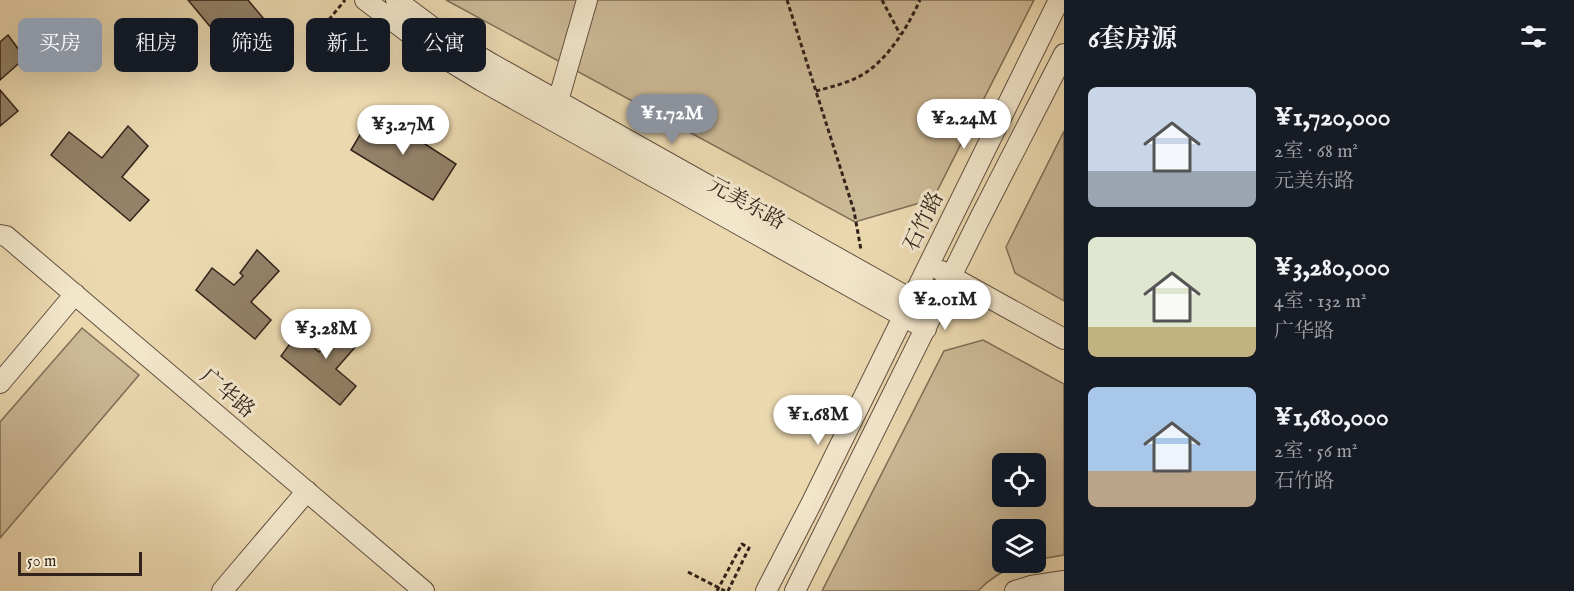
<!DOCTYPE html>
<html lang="zh">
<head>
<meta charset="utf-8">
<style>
  :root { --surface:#171b24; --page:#20242c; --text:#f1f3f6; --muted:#9ea1a6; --accent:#8c9099 }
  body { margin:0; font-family:"IM FELL English","Noto Serif SC",serif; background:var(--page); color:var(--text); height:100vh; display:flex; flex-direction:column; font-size:22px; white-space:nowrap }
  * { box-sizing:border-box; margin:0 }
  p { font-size:20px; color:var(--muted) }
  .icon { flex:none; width:33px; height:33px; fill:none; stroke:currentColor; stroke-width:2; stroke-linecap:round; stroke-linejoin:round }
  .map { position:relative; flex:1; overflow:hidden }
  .details { display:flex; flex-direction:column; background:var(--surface); width:510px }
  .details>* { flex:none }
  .top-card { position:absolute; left:18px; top:18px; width:570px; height:54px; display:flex; gap:12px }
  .buttons { position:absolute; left:992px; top:453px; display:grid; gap:12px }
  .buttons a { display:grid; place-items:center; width:54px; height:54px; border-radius:9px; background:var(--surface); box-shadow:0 6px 24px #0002; font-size:30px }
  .scale { position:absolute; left:18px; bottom:15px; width:124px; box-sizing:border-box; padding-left:6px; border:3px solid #33221b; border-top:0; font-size:16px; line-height:21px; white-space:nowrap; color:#33221b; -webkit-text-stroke:4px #f2e6cb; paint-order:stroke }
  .price { position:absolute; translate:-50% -51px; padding:0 14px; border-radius:21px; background:#fff; color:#222; font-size:20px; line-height:39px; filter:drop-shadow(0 2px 3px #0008) }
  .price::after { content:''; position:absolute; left:50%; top:36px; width:18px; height:14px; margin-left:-9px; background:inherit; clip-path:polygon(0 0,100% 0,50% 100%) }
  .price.active { background:var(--accent); color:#fff }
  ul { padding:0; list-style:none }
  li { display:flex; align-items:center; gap:18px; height:150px; padding:0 24px }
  li span { display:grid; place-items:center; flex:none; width:168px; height:120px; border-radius:9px; color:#555 }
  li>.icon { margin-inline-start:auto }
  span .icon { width:72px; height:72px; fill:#fffc; stroke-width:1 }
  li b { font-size:26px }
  h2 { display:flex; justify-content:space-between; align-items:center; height:72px; padding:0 24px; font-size:26px }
  .pill { padding:0 21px; border-radius:9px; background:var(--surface); box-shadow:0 6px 24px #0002; font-size:21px; line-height:54px }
  .pill.active { background:var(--accent); color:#fff }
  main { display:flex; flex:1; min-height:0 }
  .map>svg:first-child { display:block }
</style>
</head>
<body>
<main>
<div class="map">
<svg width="1064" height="591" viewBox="0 0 1064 591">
  <rect width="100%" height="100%" fill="#ebd8af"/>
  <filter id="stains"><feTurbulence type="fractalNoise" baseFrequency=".00333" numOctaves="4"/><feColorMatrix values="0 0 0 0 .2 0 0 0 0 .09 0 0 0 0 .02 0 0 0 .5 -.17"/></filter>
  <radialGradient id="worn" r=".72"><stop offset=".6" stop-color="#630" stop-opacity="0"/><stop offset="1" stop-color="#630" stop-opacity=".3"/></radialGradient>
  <path fill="#ccb996" stroke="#806e58" stroke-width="1.5" fill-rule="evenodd" d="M446 0H1034L933 199 855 222Z
    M1064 131V301L1015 273 1006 247Z
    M82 328 139 375 0 538V422Z
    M983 340 1064 384V555L1035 560V530H1002V562L1026 563C1007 568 991 577 978 591H822L944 351ZM1002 464H1035V496H1002Z"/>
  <path fill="#938168" stroke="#33221b" stroke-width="1.5" d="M188 0H248L273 30 237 59Z
    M8 35 25 58 0 80V42Z
    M0 90 18 111 0 126Z
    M374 111 456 164 433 200 351 150Z
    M128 126 148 146 122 177 149 200 130 221 51 155 69 132 102 158Z
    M257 250 279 271 251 302 271 320 255 339 196 290 212 268 234 285 243 276 240 273Z
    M342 316 364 337 336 369 356 386 340 405 281 356 297 334 319 352 328 343 324 339Z"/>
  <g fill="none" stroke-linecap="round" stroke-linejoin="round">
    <g stroke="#615040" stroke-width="22">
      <path id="minor" d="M365 0 433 51 482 81 926 329
        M396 0 443 35 492 64 934 312
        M558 101 587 0
        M0 235 6 236 424 591
        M941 271 1064 339
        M0 383 75 294
        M222 591 307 491
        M766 591 811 504 1059 0
        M795 591 980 218 1064 54
        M1015 591 1031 586 1064 581"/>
    </g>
    <path stroke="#33221b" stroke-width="3" stroke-dasharray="4.5 3" stroke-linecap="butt" d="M787 0 854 211 861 250
      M882 0 900 34
      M310 43 345 0
      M816 91C834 86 857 81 872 68 893 51 909 24 920 0
      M717 591 742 544 749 548 728 591"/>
    <use href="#minor" stroke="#f2e6cb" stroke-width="20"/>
    <path stroke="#33221b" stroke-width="3" stroke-dasharray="4.5 3" stroke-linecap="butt" d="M688 572 725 591"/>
  </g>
  <g text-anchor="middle" stroke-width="6" stroke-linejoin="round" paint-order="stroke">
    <g font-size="21" fill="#33221b" stroke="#f2e6cb">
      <text transform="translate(747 203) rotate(29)" y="7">元美东路</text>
      <text transform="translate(923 221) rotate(-64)" y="7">石竹路</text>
      <text transform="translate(228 393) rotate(40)" y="7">广华路</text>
    </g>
  </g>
  <rect width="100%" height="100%" filter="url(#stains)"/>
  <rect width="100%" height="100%" fill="url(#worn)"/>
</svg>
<div class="buttons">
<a><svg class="icon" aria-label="locate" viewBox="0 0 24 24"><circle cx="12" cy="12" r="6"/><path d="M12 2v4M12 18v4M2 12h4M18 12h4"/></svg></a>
<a><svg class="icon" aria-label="layers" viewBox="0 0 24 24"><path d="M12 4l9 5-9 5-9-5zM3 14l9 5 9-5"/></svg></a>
</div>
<div class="scale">50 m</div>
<b class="price active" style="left:672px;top:145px">¥1.72M</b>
<b class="price" style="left:964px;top:150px">¥2.24M</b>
<b class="price" style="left:403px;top:156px">¥3.27M</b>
<b class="price" style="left:945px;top:331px">¥2.01M</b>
<b class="price" style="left:326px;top:360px">¥3.28M</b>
<b class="price" style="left:818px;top:446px">¥1.68M</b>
<div class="top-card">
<a class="pill active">买房</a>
<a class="pill">租房</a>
<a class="pill">筛选</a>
<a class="pill">新上</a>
<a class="pill">公寓</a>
</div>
</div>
<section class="details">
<h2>6套房源<svg class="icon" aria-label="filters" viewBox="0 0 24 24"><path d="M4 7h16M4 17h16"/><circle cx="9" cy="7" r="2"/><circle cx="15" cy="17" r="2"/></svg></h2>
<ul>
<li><span style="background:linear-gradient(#c9d6e8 70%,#9aa5b1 0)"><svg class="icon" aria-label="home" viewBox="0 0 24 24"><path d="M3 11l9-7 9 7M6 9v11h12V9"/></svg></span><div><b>¥1,720,000</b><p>2室 · 68 m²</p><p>元美东路</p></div></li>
<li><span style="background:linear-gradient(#dfe7d0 75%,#c2b280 0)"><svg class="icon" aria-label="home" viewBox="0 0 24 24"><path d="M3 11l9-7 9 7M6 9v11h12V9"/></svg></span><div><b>¥3,280,000</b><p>4室 · 132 m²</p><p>广华路</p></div></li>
<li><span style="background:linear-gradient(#a9c7e8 70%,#b9a48a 0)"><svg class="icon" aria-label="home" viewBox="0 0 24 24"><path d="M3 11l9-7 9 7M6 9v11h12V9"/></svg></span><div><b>¥1,680,000</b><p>2室 · 56 m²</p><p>石竹路</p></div></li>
</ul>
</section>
</main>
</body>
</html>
